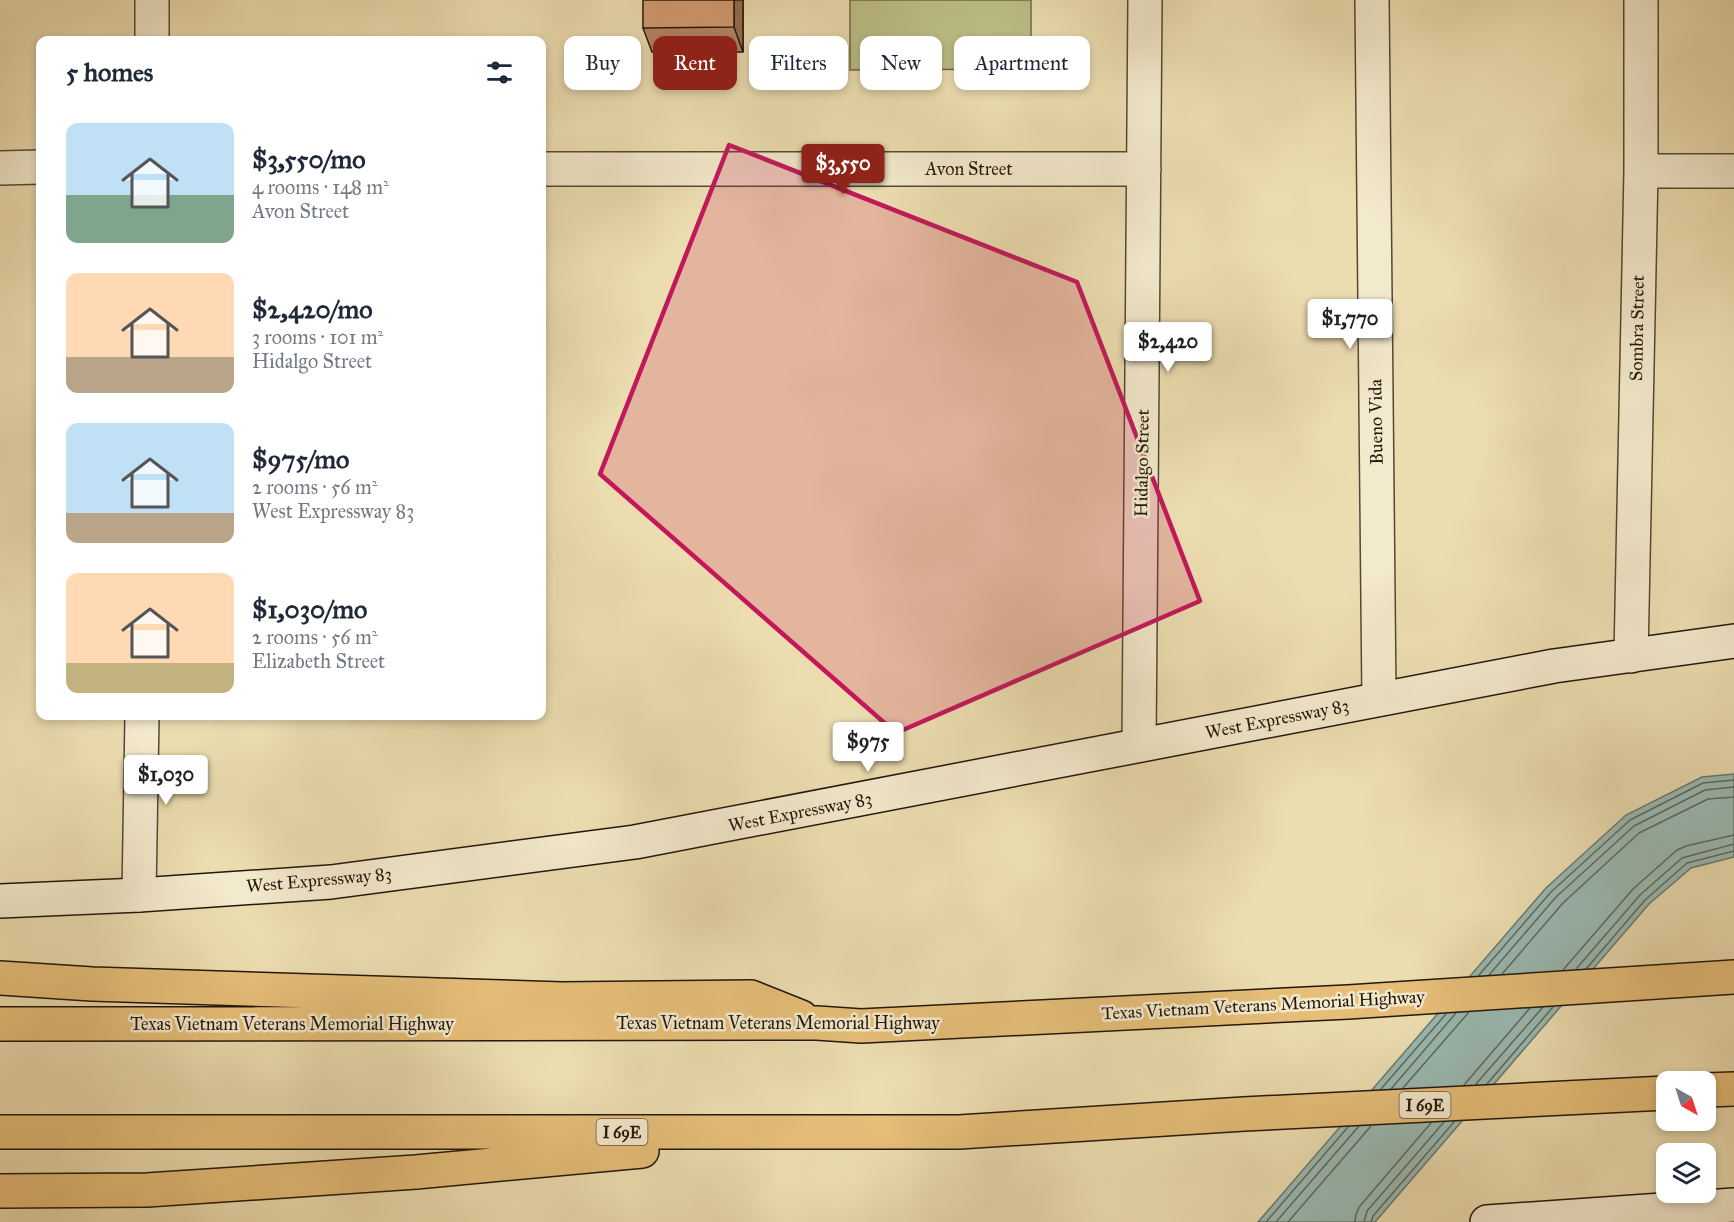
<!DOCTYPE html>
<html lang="en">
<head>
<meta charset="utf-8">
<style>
  :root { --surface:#fff; --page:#f2f2f3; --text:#1f2937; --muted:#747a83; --accent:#8f2418 }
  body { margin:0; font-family:"IM FELL Great Primer",serif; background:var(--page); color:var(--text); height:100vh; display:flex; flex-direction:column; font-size:22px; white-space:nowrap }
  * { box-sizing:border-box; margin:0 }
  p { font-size:20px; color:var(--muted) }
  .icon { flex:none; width:33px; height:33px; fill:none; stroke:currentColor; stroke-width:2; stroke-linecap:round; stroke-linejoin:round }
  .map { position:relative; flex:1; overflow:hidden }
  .side { position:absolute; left:36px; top:36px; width:510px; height:684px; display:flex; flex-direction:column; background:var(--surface); border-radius:12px; box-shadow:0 3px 9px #0003 }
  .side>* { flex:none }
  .top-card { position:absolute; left:564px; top:36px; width:570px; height:54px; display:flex; gap:12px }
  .needle { width:39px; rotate:141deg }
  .tools { position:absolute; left:1656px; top:1071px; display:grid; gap:12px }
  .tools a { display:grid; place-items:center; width:60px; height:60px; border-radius:12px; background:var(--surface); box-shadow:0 3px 9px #0003; font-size:30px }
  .price { position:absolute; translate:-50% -51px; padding:0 14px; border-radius:6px; background:#fff; color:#222; font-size:20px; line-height:39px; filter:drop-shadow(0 2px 3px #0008) }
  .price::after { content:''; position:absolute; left:50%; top:36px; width:18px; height:14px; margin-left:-9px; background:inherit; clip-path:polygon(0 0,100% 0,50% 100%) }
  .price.active { background:var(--accent); color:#fff }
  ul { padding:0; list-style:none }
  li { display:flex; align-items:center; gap:18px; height:150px; padding:0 30px }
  li span { display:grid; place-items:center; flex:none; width:168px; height:120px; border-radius:12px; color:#555 }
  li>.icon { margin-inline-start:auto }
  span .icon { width:72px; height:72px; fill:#fffc; stroke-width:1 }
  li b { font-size:26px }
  h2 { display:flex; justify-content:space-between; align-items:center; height:72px; padding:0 30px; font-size:26px }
  .tag { padding:0 21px; border-radius:12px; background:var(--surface); box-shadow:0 3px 9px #0003; font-size:21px; line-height:54px }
  .tag.active { background:var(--accent); color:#fff }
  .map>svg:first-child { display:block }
</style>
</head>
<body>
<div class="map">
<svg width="1734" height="1222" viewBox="0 0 1734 1222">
  <rect width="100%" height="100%" fill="#ecddb0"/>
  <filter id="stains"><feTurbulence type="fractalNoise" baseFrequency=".00333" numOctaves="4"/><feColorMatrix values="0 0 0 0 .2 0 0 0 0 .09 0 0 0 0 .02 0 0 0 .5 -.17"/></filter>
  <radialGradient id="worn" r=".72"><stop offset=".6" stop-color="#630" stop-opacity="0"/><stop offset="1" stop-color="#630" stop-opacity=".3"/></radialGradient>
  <path fill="#bdbf87" stroke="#706b4a" stroke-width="1.5" d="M850 0H1031V69L850 70Z"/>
  <path fill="#9abab3" stroke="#6a7970" stroke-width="1.5" d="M1734 774V857L1691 868 1649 904 1375 1222H1258L1546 888 1626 815 1702 777Z"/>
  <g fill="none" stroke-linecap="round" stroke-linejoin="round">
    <path stroke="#5e6860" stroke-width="1.5" d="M1576 969 1640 895 1682 858 1734 844
      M1586 969 1645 900 1687 863 1734 851
      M1563 970 1633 889 1677 850 1686 846 1734 835
      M1502 974 1563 903 1639 833 1708 799 1734 797
      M1479 975 1551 892 1630 820 1703 783 1734 780
      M1489 975 1556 897 1634 826 1705 790 1734 787
      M1476 1084 1543 1007
      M1487 1084 1553 1007
      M1464 1085 1530 1008
      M1403 1088 1469 1012
      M1381 1089 1446 1014
      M1391 1089 1456 1013
      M1266 1222 1348 1127
      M1276 1222 1359 1126
      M1288 1222 1371 1126
      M1355 1222 1356 1214 1360 1206 1431 1123
      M1364 1222 1367 1211 1444 1122
      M1371 1222 1373 1216 1454 1122"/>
    <g stroke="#544835" stroke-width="36">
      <path id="minor" d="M1372 0 1379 699
        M152 40V0
        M0 168 40 167
        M542 169H1144
        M1641 171H1734
        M1631 656 1641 171V0
        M1139 745 1145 0
        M139 895 142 716"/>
    </g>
    <g stroke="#22170c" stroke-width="36">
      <path id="secondary" d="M0 901 139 895 331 882 635 842 1554 666 1734 641
        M1487 1222 1734 1205"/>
    </g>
    <g stroke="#22170c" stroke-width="36">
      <path id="motorway" d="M0 978 92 984 562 999 751 997 801 1017
        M0 1024 817 1023 861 1026 1348 1002 1734 977
        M1706 1090 1734 1089
        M0 1132H959L1244 1114 1666 1093
        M0 1191 147 1190 416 1172 642 1151"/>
    </g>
    <use href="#minor" stroke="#f3e9cc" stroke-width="33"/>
    <use href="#secondary" stroke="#f3e9cc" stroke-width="33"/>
    <use href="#motorway" stroke="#e6be78" stroke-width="33"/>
  </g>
  <path fill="#b68664" stroke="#22170c" stroke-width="1.5" d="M743 0V52H652L643 28Z"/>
  <path fill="#946d51" stroke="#22170c" stroke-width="1.5" d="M734 0H743V52L734 27Z"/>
  <path fill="#d49c74" stroke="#22170c" stroke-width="1.5" d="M643 0H734V27L643 28Z"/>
  <path fill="#c2185b" fill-opacity="0.2" stroke="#c2185b" stroke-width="4.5" stroke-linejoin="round" d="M729 145 1077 282 1200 601 896 733 600 474Z"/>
  <g text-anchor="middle" stroke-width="5" stroke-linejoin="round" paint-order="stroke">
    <g fill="#f3e9cc" stroke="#615646" stroke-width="1.5">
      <rect x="1399.5" y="1092" width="51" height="26" rx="4.5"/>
      <rect x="596.5" y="1119" width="51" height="26" rx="4.5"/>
    </g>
    <g font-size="16" font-weight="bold" fill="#22170c">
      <text x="1425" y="1111">I 69E</text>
      <text x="622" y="1138">I 69E</text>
    </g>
    <g font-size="18" fill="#22170c" stroke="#f3e9cc">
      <text x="969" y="175">Avon Street</text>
      <text transform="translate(1637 328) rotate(-89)" y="6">Sombra Street</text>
      <text transform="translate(1376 422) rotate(-91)" y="6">Bueno Vida</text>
      <text transform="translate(1142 463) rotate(-89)" y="6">Hidalgo Street</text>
      <text transform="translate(1277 719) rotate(-11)" y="6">West Expressway 83</text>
      <text transform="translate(800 812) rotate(-11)" y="6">West Expressway 83</text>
      <text transform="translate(319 880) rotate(-5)" y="6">West Expressway 83</text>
      <text transform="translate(1263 1005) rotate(-3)" y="6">Texas Vietnam Veterans Memorial Highway</text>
      <text x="778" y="1029">Texas Vietnam Veterans Memorial Highway</text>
      <text x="292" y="1030">Texas Vietnam Veterans Memorial Highway</text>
    </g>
  </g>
  <rect width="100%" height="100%" filter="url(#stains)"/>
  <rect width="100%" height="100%" fill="url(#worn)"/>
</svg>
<div class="tools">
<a><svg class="needle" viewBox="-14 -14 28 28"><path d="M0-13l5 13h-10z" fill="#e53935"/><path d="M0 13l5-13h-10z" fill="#747a83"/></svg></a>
<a><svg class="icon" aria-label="layers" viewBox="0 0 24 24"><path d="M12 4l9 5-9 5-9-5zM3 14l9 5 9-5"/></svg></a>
</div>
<b class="price active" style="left:843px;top:195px">$3,550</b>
<b class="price" style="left:1350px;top:350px">$1,770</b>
<b class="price" style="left:1168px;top:373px">$2,420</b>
<b class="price" style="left:868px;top:773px">$975</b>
<b class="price" style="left:166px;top:806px">$1,030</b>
<div class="top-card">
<a class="tag">Buy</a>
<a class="tag active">Rent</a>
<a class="tag">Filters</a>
<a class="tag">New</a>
<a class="tag">Apartment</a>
</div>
<section class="side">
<h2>5 homes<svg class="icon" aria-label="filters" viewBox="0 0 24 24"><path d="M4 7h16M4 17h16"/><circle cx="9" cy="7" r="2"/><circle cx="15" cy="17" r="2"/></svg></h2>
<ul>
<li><span style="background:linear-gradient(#bfe0f5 60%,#7fa58c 0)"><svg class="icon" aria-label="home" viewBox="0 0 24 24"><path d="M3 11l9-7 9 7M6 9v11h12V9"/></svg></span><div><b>$3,550/mo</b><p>4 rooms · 148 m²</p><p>Avon Street</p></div></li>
<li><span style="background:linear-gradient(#ffd9b3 70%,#b9a48a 0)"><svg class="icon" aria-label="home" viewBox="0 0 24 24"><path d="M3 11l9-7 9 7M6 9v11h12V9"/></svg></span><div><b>$2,420/mo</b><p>3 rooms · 101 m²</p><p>Hidalgo Street</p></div></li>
<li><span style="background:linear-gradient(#bfe0f5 75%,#b9a48a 0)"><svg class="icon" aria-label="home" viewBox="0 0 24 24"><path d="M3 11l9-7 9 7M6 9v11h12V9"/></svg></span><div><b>$975/mo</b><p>2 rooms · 56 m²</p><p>West Expressway 83</p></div></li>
<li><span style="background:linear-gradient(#ffd9b3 75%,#c2b280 0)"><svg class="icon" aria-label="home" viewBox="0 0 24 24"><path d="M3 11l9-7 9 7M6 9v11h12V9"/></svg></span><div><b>$1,030/mo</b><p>2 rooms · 56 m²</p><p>Elizabeth Street</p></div></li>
</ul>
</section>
</div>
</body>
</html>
